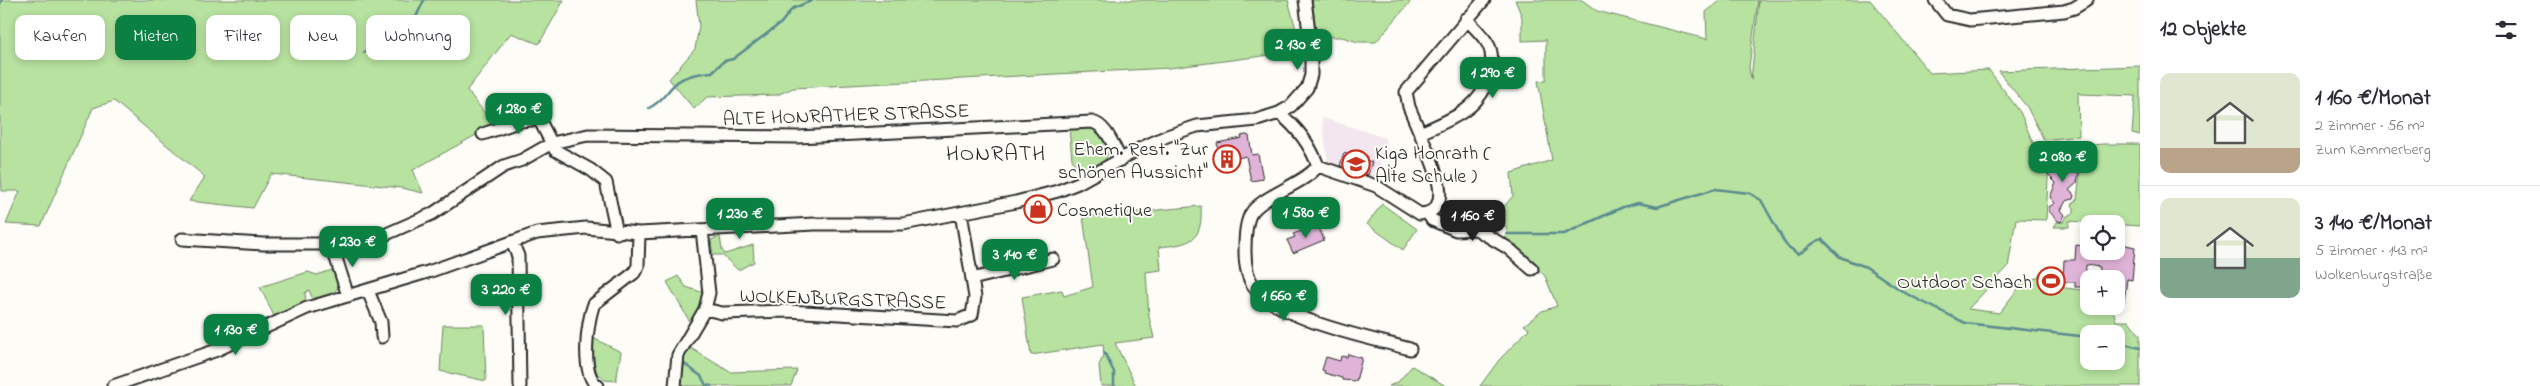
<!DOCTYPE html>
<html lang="de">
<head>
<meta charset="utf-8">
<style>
  :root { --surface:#fff; --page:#f2f2f3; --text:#2b2b33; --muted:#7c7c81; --line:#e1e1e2; --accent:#0b8043 }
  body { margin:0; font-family:"Indie Flower",sans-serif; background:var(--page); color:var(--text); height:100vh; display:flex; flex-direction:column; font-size:19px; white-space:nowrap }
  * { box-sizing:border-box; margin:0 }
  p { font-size:16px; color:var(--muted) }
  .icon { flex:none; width:28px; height:28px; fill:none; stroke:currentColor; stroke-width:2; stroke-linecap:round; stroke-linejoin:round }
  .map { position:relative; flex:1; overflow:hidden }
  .panel { display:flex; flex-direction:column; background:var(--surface); width:400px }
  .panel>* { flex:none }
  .banner { position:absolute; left:15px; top:15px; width:475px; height:45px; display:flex; gap:10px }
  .fabs { position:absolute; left:2080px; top:215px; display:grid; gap:10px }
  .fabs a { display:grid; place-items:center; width:45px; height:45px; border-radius:10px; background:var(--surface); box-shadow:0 2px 8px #0003; font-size:25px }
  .price { position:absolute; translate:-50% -42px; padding:0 11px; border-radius:10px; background:var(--accent); color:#fff; font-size:16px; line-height:32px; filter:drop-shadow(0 1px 2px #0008) }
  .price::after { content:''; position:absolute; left:50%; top:30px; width:15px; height:11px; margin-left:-8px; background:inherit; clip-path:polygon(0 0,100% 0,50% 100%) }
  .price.selected { background:#222; color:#fff }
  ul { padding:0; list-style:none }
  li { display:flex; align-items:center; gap:15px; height:125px; padding:0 20px }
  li+li { border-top:1px solid var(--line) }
  li span { display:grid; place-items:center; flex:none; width:140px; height:100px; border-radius:10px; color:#555 }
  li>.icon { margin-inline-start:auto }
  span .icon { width:60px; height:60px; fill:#fffc; stroke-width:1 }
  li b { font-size:21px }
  h2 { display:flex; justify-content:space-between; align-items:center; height:60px; padding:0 20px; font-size:21px }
  .pill { padding:0 18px; border-radius:10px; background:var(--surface); box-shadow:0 2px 8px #0003; font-size:18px; line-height:45px }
  .pill.selected { background:var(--accent); color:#fff }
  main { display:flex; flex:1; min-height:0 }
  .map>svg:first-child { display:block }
</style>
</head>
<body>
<main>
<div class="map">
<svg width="2140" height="386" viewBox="0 0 2140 386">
  <rect width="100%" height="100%" fill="#fdfcf7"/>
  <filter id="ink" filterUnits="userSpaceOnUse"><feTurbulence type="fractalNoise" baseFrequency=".02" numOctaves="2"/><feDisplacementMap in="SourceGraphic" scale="10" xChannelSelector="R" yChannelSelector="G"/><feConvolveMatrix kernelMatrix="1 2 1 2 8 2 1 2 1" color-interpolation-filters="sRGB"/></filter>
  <g filter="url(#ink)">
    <path fill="#f4e6ee" d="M1324 118 1385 138 1389 156 1381 157 1377 182 1334 169 1328 162 1322 119Z"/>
    <path fill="#b7e2a0" stroke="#718666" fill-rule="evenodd" d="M0 0H564L539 44 511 33 467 90 494 125 413 170 423 193 402 188 271 174 253 208 189 201 205 177 114 101 93 108 41 226 6 224 20 191H2L0 164Z
      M696 0H1288L1302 51 1169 68 793 88 777 95 707 97 694 109 669 79 695 49 699 26Z
      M1312 0H1412L1376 42H1358L1342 37H1317Z
      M1515 0H1582L1597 11 1707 39 1706 12 1721 0H1758L1749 67 1751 80 1759 0H1870L1930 73 1989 70 2020 112 2036 150 2103 144H2140V226L2069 221V227H2054L2057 222H2064L2067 216 2074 213V208L2072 205 2077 199 2081 165 2073 154 2058 153 2049 159 2046 220 2016 219 2008 267 1968 309 1999 313 2025 280 2037 278 2040 273 2059 275 2058 287 2089 291V306H2112L2116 321H2129L2140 335V386H1480L1499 360 1529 329 1524 325 1542 311 1557 306 1545 276 1505 237 1507 230 1503 222 1494 218 1513 196 1511 173 1552 160 1538 81 1546 80V40L1522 41V17ZM2089 334H2116V361H2089Z
      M2140 66V135L2132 133 2135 96 2080 94 2078 92 2079 136 2044 140 2027 107 1998 71Z
      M1086 127C1099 131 1116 147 1104 161 1098 167 1087 171 1080 176L1072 159 1069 128Z
      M1382 204 1417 229 1403 250 1367 224Z
      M1201 206C1203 242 1190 244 1159 247L1161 270 1146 272 1149 317 1154 338 1115 343 1136 386H1101L1099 365 1104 355 1103 344 1031 355 1022 297 1062 290 1064 296 1093 287 1083 217Z
      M720 236 722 250 725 254 753 245 754 262 738 270 722 255H713L711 240Z
      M335 269 341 285 331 295 313 300 309 290 305 293 306 303 274 316 260 287 308 272 317 275Z
      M678 276 686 287 704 293 691 324 667 282Z
      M443 325H484L486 381 440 371Z
      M591 337 621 352 616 381 605 380 600 375 591 374Z
      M689 347 730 372 797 370 791 386H681L682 364Z
      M1412 366 1446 386H1389L1398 382Z"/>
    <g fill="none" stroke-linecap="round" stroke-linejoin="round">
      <path stroke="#5a8a90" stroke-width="2.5" d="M0 4 2 0
        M378 39 393 24 416 17 424 0
        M364 53 370 46
        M649 108C664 100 664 94 675 84 684 75 700 73 712 72L724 61 733 59 781 23 792 9 813 0
        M1507 234H1564L1623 207 1638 203 1657 207 1715 189 1749 193 1761 200 1786 245 1798 254C1808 250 1811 242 1822 239L1840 257 1866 267 1905 293 1965 323 2089 337
        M2116 342 2140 348
        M1104 352 1114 372V386
        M683 363 701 376 706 385 711 386"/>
    </g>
    <path fill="#e0b4d8" stroke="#2b2b2b" d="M1246 135 1249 136 1252 155 1258 154 1263 179 1251 181 1246 156 1221 162 1217 143 1242 138 1241 136Z
      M1344 153 1358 157 1359 153 1367 156 1366 160 1372 162 1368 175 1340 166Z
      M2059 155 2071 156 2080 166 2077 183 2069 190 2074 195 2073 199 2066 201 2061 210 2065 215 2061 222 2058 221 2049 211V207L2055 203 2050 197 2056 183 2048 175 2050 163Z
      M1318 225 1324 240 1293 253 1287 240 1295 237 1293 234Z
      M2119 234 2126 245 2135 247 2132 280 2127 279 2124 302 2116 301V279L2099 277 2100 267 2086 265 2085 287H2075V282H2063L2064 260H2075L2076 245 2083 246 2082 251H2116Z
      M1348 354 1362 358 1356 381 1342 380V378L1324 373 1325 371 1322 370 1326 357 1340 361 1341 356 1347 357Z"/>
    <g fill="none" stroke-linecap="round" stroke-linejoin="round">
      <g stroke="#2b2b2b" stroke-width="15">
        <path id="minor" d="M1935 0 1947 15 1970 20 2064 11 2074 8 2087 0
          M1279 113C1298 128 1310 144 1318 166
          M1420 133 1409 107 1406 92 1484 0
          M483 134 521 121 539 119 555 150 591 170 606 182 617 233
          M1318 166 1376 186 1420 214C1460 212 1428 153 1420 133 1450 120 1482 109 1490 73 1492 64 1493 55 1489 46 1484 36 1474 27 1466 19
          M1318 166C1303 185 1260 196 1250 215 1245 226 1245 240 1245 252 1245 265 1247 278 1255 288 1285 322 1367 337 1410 349
          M1428 214 1432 220 1456 230 1476 229 1508 248 1532 269
          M182 239 263 244H322L382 236 432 214 504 166 522 160 552 143 588 135 798 137 1092 122C1107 125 1114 148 1121 160
          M512 242 518 256 520 386
          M334 243V252L348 296
          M972 279 1053 259
          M368 291 381 322 382 337
          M705 309 722 313 788 311 957 321 972 315 975 297 961 213
          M113 386 217 350 307 308 431 271 537 233 586 228 639 233 815 224H903L1016 202 1058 191 1078 183 1141 148 1167 136 1197 126 1257 120 1279 113 1291 106 1307 88 1311 75V49L1305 0
          M598 386C580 375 587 321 594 304L634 273 638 266 639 233
          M675 386 678 355 705 309 709 293 702 230"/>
      </g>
      <use href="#minor" stroke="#fdfcf7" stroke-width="11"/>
    </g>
  </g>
  <defs>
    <g id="building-ring" transform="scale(1.4375)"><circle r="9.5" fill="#fdfcf7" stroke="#c8321e" stroke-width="1.5"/><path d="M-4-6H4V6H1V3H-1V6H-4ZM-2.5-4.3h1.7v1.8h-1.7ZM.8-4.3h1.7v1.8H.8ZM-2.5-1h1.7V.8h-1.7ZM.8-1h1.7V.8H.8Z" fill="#c8321e"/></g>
    <g id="school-ring" transform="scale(1.4375)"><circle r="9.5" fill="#fdfcf7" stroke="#c8321e" stroke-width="1.5"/><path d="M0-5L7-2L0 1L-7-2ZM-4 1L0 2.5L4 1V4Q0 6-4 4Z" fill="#c8321e"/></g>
    <g id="shop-ring" transform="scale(1.4375)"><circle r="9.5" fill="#fdfcf7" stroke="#c8321e" stroke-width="1.5"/><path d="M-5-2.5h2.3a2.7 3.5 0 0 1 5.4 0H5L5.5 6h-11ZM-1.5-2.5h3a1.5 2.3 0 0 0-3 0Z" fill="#c8321e"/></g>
    <g id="stadium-ring" transform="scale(1.4375)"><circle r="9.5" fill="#fdfcf7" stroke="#c8321e" stroke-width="1.5"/><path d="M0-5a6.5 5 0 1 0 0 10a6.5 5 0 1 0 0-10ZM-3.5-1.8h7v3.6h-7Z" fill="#c8321e"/></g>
  </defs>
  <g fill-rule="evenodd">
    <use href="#building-ring" x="1227" y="159"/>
    <use href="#school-ring" x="1356" y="164"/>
    <use href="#shop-ring" x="1038" y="209"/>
    <use href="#stadium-ring" x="2051" y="281"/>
  </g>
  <g text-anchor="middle" stroke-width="4" stroke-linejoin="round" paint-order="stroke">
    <g font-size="20" fill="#2b2b2b" stroke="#fdfcf7">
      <text transform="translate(846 114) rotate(-2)" y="7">ALTE HONRATHER STRASSE</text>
      <text transform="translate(843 298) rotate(2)" y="7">WOLKENBURGSTRASSE</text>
    </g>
    <g font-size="20" fill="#2b2b2b" stroke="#fdfcf7" text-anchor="end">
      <text x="1208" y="155">Ehem. Rest. "Zur<tspan x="1208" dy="23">schönen Aussicht"</tspan></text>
      <text x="1375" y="159" text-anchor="start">Kiga Honrath (<tspan x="1375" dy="23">Alte Schule )</tspan></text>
      <text x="1057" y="216" text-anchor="start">Cosmetique</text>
      <text x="2032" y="288">Outdoor Schach</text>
    </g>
    <g font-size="22" letter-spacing="1" fill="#2b2b2b" stroke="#fdfcf7">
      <text x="996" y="160">HONRATH</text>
    </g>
  </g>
</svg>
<div class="fabs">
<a><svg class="icon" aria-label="locate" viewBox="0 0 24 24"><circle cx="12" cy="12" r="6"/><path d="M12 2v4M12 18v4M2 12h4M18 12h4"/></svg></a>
<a>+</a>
<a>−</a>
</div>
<b class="price" style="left:1298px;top:71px">2 130 €</b>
<b class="price" style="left:1493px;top:99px">1 290 €</b>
<b class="price" style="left:519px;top:135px">1 280 €</b>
<b class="price" style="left:2063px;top:183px">2 080 €</b>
<b class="price" style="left:1306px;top:239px">1 580 €</b>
<b class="price" style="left:740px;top:240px">1 230 €</b>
<b class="price selected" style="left:1473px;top:242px">1 160 €</b>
<b class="price" style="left:353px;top:268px">1 230 €</b>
<b class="price" style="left:1015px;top:281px">3 140 €</b>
<b class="price" style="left:506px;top:316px">3 220 €</b>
<b class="price" style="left:1284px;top:322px">1 660 €</b>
<b class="price" style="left:236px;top:356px">1 130 €</b>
<div class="banner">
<a class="pill">Kaufen</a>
<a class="pill selected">Mieten</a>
<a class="pill">Filter</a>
<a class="pill">Neu</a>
<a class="pill">Wohnung</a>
</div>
</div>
<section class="panel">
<h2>12 Objekte<svg class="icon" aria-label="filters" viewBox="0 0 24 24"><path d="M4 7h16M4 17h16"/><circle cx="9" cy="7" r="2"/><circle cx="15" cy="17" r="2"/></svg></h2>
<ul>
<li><span style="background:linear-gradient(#dfe7d0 75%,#b9a48a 0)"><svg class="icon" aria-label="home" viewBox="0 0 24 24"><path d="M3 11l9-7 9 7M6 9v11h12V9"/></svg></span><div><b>1 160 €/Monat</b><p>2 Zimmer · 56 m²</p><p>Zum Kammerberg</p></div></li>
<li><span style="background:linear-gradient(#dfe7d0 60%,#7fa58c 0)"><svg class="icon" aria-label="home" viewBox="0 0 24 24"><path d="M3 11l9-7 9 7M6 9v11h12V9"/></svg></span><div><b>3 140 €/Monat</b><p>5 Zimmer · 143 m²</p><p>Wolkenburgstraße</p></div></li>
</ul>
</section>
</main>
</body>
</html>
